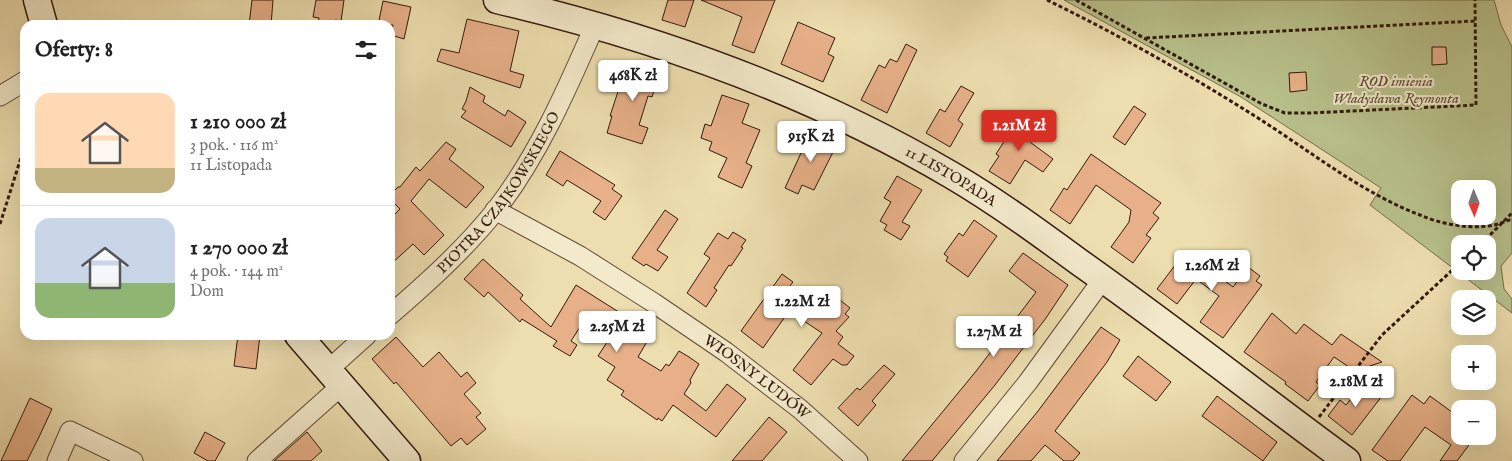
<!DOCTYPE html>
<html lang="pl">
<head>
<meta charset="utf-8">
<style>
  :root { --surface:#fff; --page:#f6f6f6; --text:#222; --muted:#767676; --line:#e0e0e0; --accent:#d93025 }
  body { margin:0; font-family:"IM FELL English",serif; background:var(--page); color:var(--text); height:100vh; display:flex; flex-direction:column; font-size:19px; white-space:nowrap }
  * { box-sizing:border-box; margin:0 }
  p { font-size:16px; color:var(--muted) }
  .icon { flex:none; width:28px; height:28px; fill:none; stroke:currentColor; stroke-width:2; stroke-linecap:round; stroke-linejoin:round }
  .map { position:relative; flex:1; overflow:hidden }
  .drawer { position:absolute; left:20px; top:20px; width:375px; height:320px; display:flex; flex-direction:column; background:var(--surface); border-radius:15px; box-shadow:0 5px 20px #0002 }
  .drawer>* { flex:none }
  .needle { width:32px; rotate:178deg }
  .fabs { position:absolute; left:1451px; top:180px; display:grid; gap:10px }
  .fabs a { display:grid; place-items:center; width:45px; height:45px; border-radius:10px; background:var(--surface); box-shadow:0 5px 20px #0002; font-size:25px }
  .price { position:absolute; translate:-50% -42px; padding:0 11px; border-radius:5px; background:#fff; color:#222; font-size:16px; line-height:32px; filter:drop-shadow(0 1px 2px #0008) }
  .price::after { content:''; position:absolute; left:50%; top:30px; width:15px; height:11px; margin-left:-8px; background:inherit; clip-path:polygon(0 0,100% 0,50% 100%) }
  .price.on { background:var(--accent); color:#fff }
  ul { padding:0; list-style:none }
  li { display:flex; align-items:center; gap:15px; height:125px; padding:0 15px }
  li+li { border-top:1px solid var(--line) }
  li span { display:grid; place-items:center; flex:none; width:140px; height:100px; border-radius:15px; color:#555 }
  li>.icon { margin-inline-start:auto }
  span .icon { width:60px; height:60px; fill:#fffc; stroke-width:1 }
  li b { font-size:21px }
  h2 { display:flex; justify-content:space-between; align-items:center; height:60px; padding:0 15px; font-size:21px }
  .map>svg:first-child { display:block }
</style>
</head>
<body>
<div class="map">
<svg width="1512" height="461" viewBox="0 0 1512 461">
  <rect width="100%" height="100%" fill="#eddeaf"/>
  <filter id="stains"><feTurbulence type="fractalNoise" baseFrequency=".004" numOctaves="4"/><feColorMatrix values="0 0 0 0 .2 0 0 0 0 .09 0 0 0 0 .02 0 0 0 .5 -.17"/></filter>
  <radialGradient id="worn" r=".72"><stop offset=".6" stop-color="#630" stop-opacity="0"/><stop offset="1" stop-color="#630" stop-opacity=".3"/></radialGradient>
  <path fill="#b8c18b" stroke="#766d4c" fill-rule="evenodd" d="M1064 0H1494L1501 25 1512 47V253L1501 266 1504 289 1512 299V313L1370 205 1381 188 1241 97ZM1460 189H1488V216H1460ZM1460 244H1488V271H1460Z"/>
  <path fill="#e7b088" stroke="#33190e" d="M252 0H273L271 25H249Z
    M316 0H344L341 21 335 20 334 25H318L319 18 313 17Z
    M668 0H694L685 27 662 20Z
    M701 0H775L754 53 732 45 742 17Z
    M383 1 411 7 404 39 391 35 393 25H378Z
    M467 19 519 31 510 71 524 75 520 88 437 61 441 49 459 53Z
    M798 22 835 38 828 54 834 57 823 82 781 64Z
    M906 44 917 50 887 113 861 100 879 65 885 68 890 59 897 62Z
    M1432 47H1446L1447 64 1432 65Z
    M628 61 660 71 652 97 648 96 639 125 648 128 642 144 607 133 612 116H610Z
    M1306 72 1307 90 1290 92 1289 73Z
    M961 86 974 93 958 120 963 124 950 147 926 133 940 109 945 112Z
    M470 87 485 96 483 102 505 116 508 110 526 122 511 147 461 117 466 111 462 109 466 101Z
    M722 95 749 104 742 123 760 130 746 163 752 166 742 188 718 177 727 158 709 150 712 142 701 138 705 124 711 126Z
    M1134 106 1146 114 1125 145 1113 137Z
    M1020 117 1039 128 1030 142 1053 159 1043 172 1025 160 1010 184 989 171 999 156 996 154Z
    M811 131 837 144 814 190 802 185 798 194 785 188Z
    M446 142 456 149 449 159 484 187 466 208 429 179 411 201 444 235 424 255 413 244 390 265V219L400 209 390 199V195L398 187H400L416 167 420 171Z
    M560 151 615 185 612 189 622 196 605 220 593 212 601 201 567 180 563 186 546 175Z
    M1091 154 1161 203 1153 213 1159 218 1146 235 1151 238 1133 263 1111 247 1129 222 1131 210 1096 185 1070 224 1050 210 1064 188 1067 190Z
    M897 176 922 190 902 222 910 226 901 240 884 230 887 225 880 221 891 202 884 198Z
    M665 210 678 219 657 250 668 257 658 271 646 264 644 266 632 258Z
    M974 220 997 236 968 277 946 261 948 257 944 254 959 233 963 236Z
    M733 232 746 240 741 247 743 248 731 266 729 265 714 288 717 290 706 307 687 293 710 258 704 254 718 233 728 239Z
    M1023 253 1068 285 1046 318 995 385 932 461H902L977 370 1036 292 1009 271Z
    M1189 254 1233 287 1248 267 1260 276 1256 281 1262 285 1223 338 1200 322 1219 296 1196 279 1177 304 1157 289 1182 256 1186 258Z
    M483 259 523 295 520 299 551 327 576 285 652 333 638 357 661 371 666 364 669 366 679 351 689 357 699 364 690 380 691 383 684 394 706 411 727 384 746 399 716 437 673 405 662 421 658 418 657 420 621 395 624 391 607 380 615 367 598 356 615 330 589 313 571 341 577 345 570 356 553 346 557 341 522 319 520 322 488 292 484 297 464 279Z
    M782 274 793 282 787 290 821 313 835 296 850 308 845 314 849 317 836 331 843 337 838 344 854 356 847 365H842L833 359 811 385 793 370 822 333 789 311 763 348 741 331Z
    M1272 313 1296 334 1304 324 1332 345 1341 334 1382 362 1355 371 1334 357 1316 382 1320 385 1308 401 1285 384 1286 382 1244 352Z
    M1101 327 1120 340 1107 362 1055 431 1080 453 1073 461H1064L1045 445 1031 461H997L1038 411Z
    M238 335H260L256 369 234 366Z
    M396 337 423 367 439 352 461 377 467 372 476 383 464 394 481 413 476 417 486 429 467 445 461 438 451 446 396 382 394 384 372 359Z
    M1138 356 1171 382 1156 401 1123 376Z
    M884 365 895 374 872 401 876 405 858 426 838 408 857 388 860 390Z
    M1366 380 1377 389 1375 391 1382 396 1352 435 1328 416 1340 400 1346 405Z
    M1412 395 1424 404 1430 396 1460 418V436H1466L1472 441 1457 461H1440L1451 445 1425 427 1400 461H1388L1372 450Z
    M1217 396 1277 442 1263 461 1202 416Z
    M30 398 52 409 39 437 27 461H1Z
    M769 417 787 432 762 461H732Z
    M205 432 225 443 215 461H208L194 453Z
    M307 432 322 451 311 461H274Z"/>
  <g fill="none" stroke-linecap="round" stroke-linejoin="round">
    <g stroke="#624a36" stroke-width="21">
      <g id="street">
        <path d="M0 96 25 81"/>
        <path id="s1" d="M495 210 580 256 654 303 726 352 800 409 858 461"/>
        <path id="s2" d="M390 315C427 283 465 249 496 210 539 154 567 89 595 25"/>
        <path d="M328 370 367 335"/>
        <path d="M57 461 70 431 133 461"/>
        <path d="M257 461 341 386"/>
        <path d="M964 461 1028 382 1103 279"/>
      </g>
    </g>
    <g stroke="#33190e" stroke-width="29">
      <g id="secondary">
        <path d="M37 0 44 25"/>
        <path id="s3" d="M497 0C656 37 812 93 953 176 997 202 1038 232 1079 262 1170 326 1257 395 1347 461"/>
        <path d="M298 335 407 461"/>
      </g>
    </g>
    <path stroke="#33190e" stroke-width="3" stroke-dasharray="4 2.5" stroke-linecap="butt" d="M1047 0C1119 35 1190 75 1258 118 1310 151 1362 193 1420 215 1441 224 1471 230 1494 225 1500 224 1506 221 1512 219
      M1076 0 1262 104 1285 113H1311L1476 105 1475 0
      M1146 38 1475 21
      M0 224 25 145
      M1481 244 1512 213
      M1319 417 1382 335 1460 263"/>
    <use href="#street" stroke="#f3eacb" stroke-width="19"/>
    <use href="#secondary" stroke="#f3eacb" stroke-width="26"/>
  </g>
  <g text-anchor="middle" stroke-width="4" stroke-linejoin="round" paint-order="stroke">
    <g font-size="15" font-style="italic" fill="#5b4b34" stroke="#f3eacb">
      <text x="1396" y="86">ROD imienia<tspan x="1396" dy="17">Władysława Reymonta</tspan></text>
    </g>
    <g font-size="15" fill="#33190e" stroke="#f3eacb">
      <text dy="5" stroke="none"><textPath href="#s3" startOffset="489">11 LISTOPADA</textPath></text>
      <text dy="5" stroke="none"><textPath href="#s2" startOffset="165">PIOTRA CZAJKOWSKIEGO</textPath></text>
      <text dy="5" stroke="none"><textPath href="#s1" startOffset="311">WIOSNY LUDÓW</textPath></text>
    </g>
  </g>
  <rect width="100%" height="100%" filter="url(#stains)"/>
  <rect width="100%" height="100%" fill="url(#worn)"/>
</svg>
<div class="fabs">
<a><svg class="needle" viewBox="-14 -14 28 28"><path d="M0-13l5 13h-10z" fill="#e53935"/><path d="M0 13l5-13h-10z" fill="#767676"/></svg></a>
<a><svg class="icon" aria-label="locate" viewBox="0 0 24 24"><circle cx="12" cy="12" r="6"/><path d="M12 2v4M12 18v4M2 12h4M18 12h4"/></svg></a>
<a><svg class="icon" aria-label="layers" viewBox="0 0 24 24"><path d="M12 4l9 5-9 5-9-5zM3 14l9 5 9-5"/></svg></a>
<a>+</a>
<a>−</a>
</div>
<b class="price" style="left:633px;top:102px">468K zł</b>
<b class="price on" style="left:1019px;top:152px">1.21M zł</b>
<b class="price" style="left:811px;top:163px">915K zł</b>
<b class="price" style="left:1212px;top:292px">1.26M zł</b>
<b class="price" style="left:802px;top:328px">1.22M zł</b>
<b class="price" style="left:617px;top:353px">2.25M zł</b>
<b class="price" style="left:994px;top:358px">1.27M zł</b>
<b class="price" style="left:1356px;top:408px">2.18M zł</b>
<section class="drawer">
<h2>Oferty: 8<svg class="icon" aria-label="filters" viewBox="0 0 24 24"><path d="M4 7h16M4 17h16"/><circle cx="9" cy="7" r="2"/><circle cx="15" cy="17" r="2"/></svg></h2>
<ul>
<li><span style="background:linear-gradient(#ffd9b3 75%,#c2b280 0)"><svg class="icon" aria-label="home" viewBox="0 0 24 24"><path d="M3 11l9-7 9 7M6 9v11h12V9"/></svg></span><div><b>1 210 000 zł</b><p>3 pok. · 116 m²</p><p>11 Listopada</p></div></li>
<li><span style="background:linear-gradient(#c9d6e8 65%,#8fb573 0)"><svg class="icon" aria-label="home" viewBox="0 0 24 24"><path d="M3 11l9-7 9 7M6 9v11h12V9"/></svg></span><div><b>1 270 000 zł</b><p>4 pok. · 144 m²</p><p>Dom</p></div></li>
</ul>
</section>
</div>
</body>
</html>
